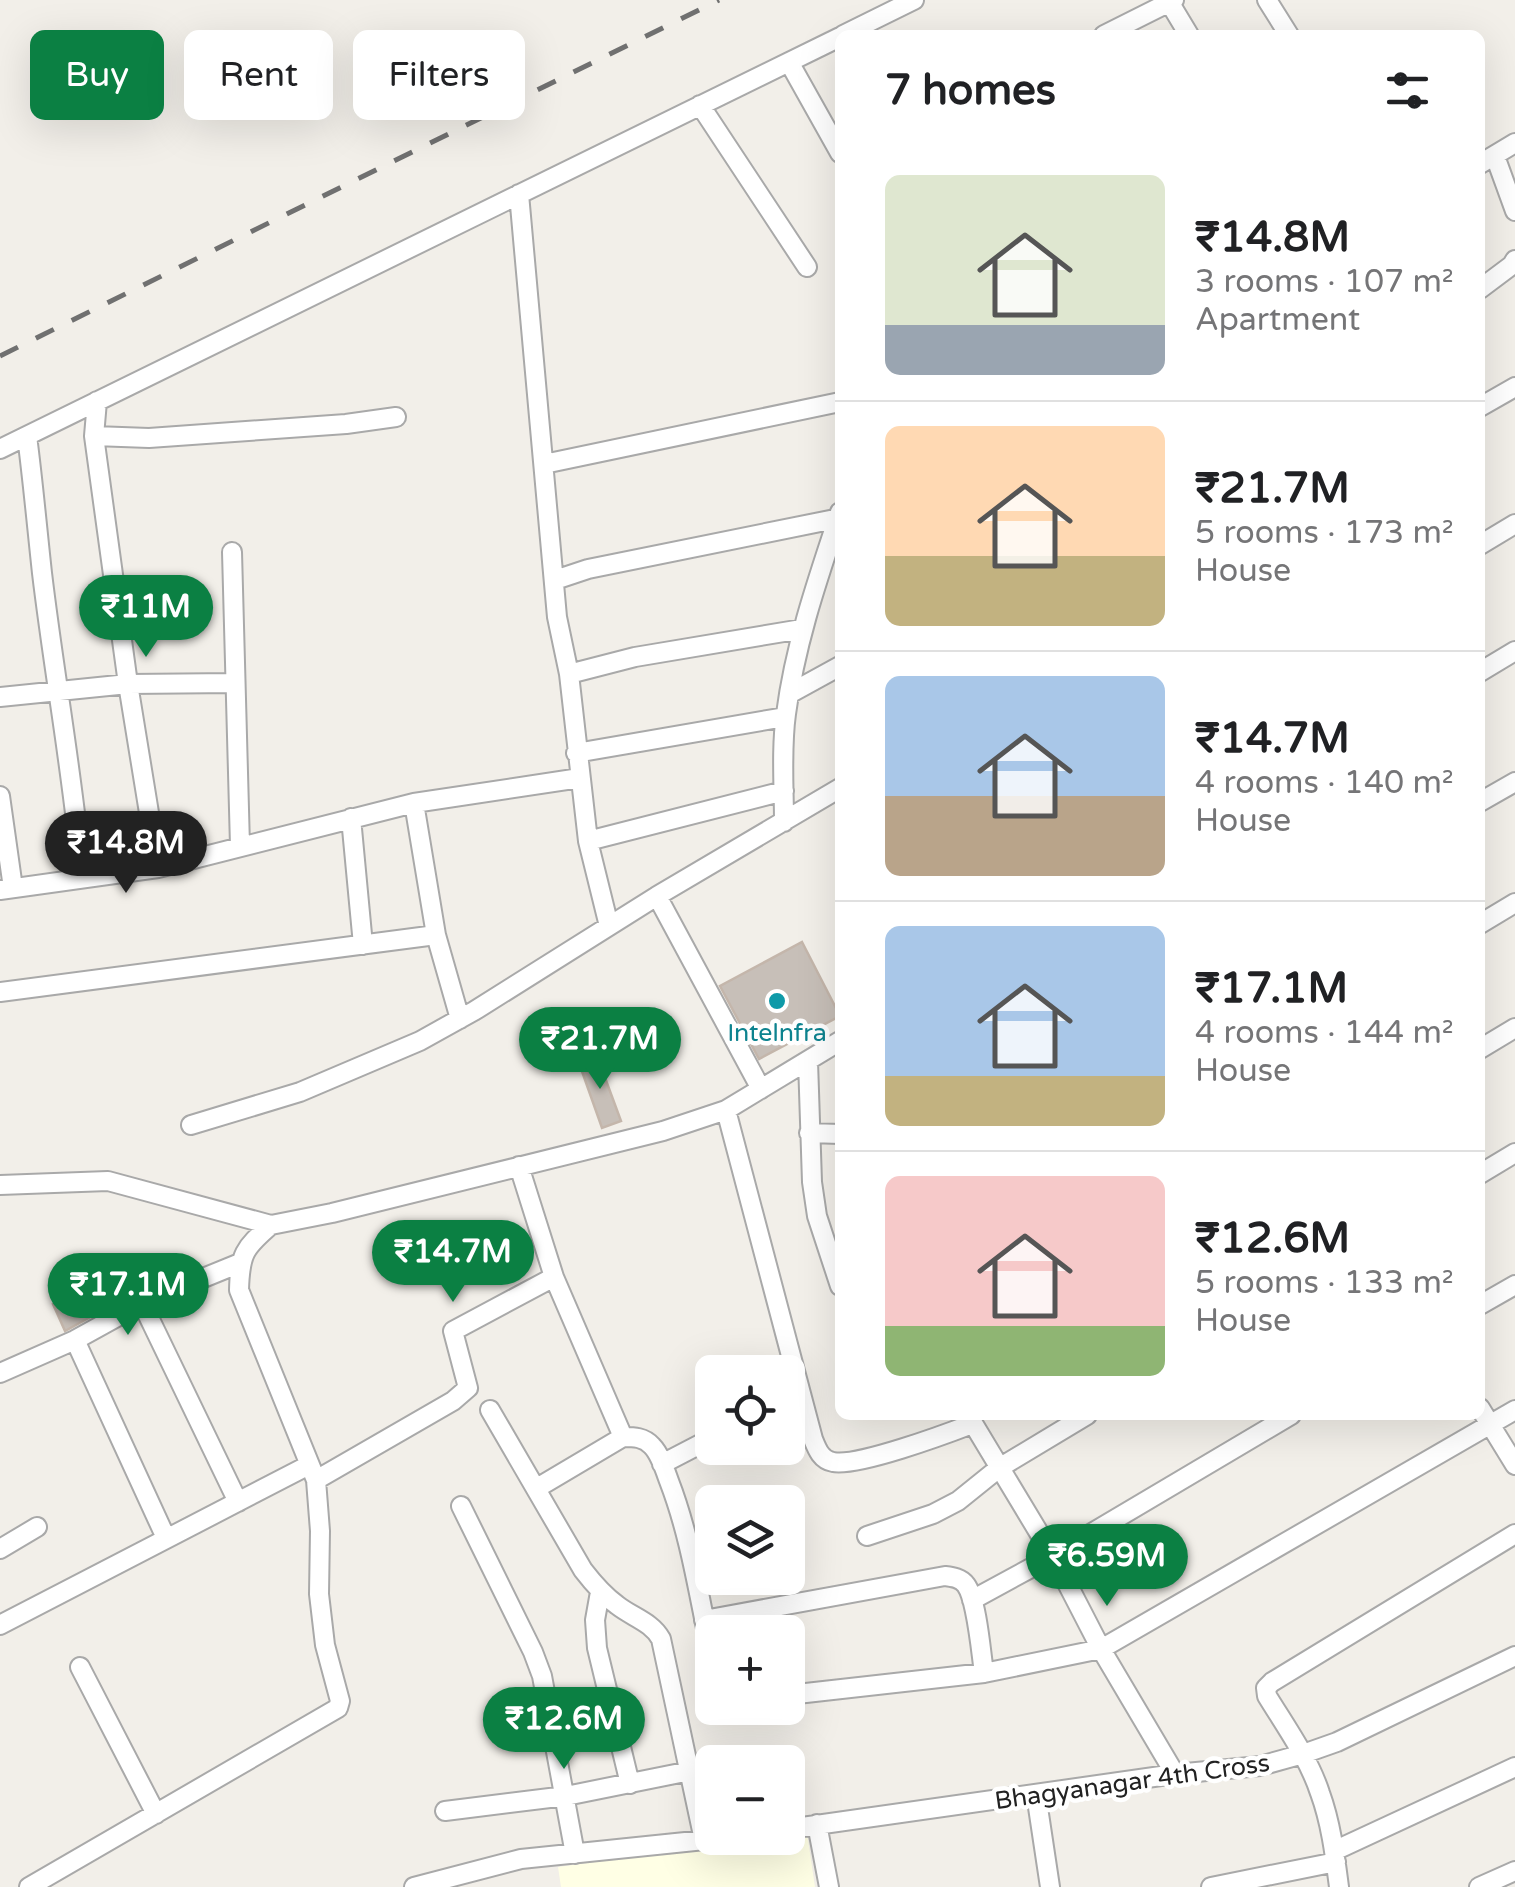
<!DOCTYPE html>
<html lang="en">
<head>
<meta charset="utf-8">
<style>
  :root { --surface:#fff; --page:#f2f2f2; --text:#202124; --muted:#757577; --line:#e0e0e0; --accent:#0b8043 }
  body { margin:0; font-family:"Varela Round",sans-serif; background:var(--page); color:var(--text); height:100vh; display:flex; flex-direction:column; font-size:38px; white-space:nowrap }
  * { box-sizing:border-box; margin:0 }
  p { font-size:32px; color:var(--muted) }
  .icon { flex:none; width:55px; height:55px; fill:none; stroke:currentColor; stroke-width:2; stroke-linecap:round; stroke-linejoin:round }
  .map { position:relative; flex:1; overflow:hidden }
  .details { position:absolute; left:835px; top:30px; width:650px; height:1390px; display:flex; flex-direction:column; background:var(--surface); border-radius:15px; box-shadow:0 10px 40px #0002 }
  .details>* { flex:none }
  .guide { position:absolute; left:30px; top:30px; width:655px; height:90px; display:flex; gap:20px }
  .buttons { position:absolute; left:695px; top:1355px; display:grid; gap:20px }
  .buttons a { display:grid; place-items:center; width:110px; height:110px; border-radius:15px; background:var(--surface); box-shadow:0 10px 40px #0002; font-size:50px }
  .price { position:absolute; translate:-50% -85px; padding:0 22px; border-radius:35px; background:var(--accent); color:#fff; font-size:32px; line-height:65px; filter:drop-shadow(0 2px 5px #0008) }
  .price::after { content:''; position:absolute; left:50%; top:60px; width:30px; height:22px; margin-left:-15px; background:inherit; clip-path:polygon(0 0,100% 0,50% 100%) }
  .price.selected { background:#222; color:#fff }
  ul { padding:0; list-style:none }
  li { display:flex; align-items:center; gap:30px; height:250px; padding:0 50px }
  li+li { border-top:2px solid var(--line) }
  li span { display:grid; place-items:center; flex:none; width:280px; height:200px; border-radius:15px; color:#555 }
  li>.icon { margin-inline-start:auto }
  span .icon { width:120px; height:120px; fill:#fffc; stroke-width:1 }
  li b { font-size:42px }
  h2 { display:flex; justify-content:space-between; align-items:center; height:120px; padding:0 50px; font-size:42px }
  .tag { padding:0 35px; border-radius:15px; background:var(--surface); box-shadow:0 10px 40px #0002; font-size:35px; line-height:90px }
  .tag.selected { background:var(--accent); color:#fff }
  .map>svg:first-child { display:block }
</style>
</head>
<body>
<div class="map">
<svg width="1515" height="1887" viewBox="0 0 1515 1887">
  <rect width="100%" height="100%" fill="#f2efe9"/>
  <path fill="#ffffe5" d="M807 1833 815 1887H561L558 1867 773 1838H788V1835Z"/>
  <path fill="#c7bfb8" stroke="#c4b6ab" stroke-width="2.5" d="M802 942 840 1016 759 1059 720 986Z
    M597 1056 621 1121 602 1128 579 1063Z
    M82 1290 94 1315 65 1331 53 1304Z"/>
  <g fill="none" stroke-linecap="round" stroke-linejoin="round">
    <g stroke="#a9a9a9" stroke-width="22">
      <path id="minor" d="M1168 0 1189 35
        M1267 0 1289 35
        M843 35 914 0
        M1104 35 1174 0
        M789 62 840 153
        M700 105 807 267
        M1495 156 1515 211
        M1480 164 1515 143
        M519 194 557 617 569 674 588 841 609 926
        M1480 289 1512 265 1515 260
        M97 401 94 436 128 684 158 868
        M1480 407 1515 387
        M27 436C33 482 37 527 42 573 54 674 73 775 82 877
        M94 436 149 438 346 424 396 417
        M0 449 840 37
        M544 464 840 402
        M1480 545 1515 524
        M232 552 240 846
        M555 580 588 569 840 518
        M1480 672 1515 651
        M569 674 635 657 802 629
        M789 694 840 666
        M0 697 128 684 235 683
        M576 753 785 717
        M0 796 13 888
        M1480 802 1515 782
        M414 803 436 935 460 1019
        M351 818 363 945
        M784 822C784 786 781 749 786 714 795 644 818 578 840 512
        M588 841 784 791
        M0 890 158 868 414 803 580 778
        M657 896 761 1089
        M1480 924 1515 903
        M0 992 436 935
        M1480 1049 1515 1028
        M808 1061 812 1182 817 1216 840 1286
        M726 1110 813 1439C817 1449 821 1460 833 1462 857 1467 946 1434 972 1424
        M191 1125 300 1092 420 1041 474 1011 657 896 840 788
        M809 1133 840 1134
        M519 1166 554 1277 623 1437
        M1480 1174 1515 1153
        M0 1185 108 1181 271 1225 332 1213 663 1131 726 1110 840 1041
        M142 1303 238 1502
        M1480 1305 1515 1285
        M75 1340 166 1538
        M0 1373 75 1340 142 1303 240 1263
        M1480 1408 1515 1465
        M490 1410 583 1570C593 1583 603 1595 617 1605 632 1617 652 1622 661 1639L704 1840
        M968 1415 1053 1556 1101 1649 1175 1774
        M662 1464 712 1438
        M316 1480 453 1401 468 1388 453 1331 554 1277
        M537 1488 623 1437C634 1437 644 1437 652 1446 660 1454 665 1470 669 1481 691 1538 699 1598 712 1657
        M461 1506 533 1652 542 1676 575 1854
        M867 1536 933 1514 958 1501 999 1468 1087 1415
        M0 1549 37 1527
        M600 1592 595 1620 597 1648 630 1784
        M972 1600 1053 1556 1291 1415
        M704 1620 945 1576C953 1577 961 1578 966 1585 977 1600 981 1653 984 1673
        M0 1625 309 1465
        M80 1667 156 1814
        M788 1695 984 1673 1101 1649 1515 1410
        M1036 1794 1050 1887
        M445 1811 566 1796 690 1771
        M817 1824 829 1887
        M788 1829 1175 1774 1260 1766 1303 1754 1337 1742 1515 1656
        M1334 1851 1515 1767
        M29 1887 338 1708 340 1701 325 1645 319 1594 320 1531 316 1480 239 1290C240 1254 244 1248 271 1225
        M414 1887 521 1859 724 1838
        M1211 1887 1336 1862
        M1339 1887C1335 1856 1331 1823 1320 1793 1309 1759 1286 1727 1267 1696L1266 1688 1272 1682 1515 1534
        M1479 1887 1515 1871"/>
    </g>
    <use href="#minor" stroke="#fff" stroke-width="18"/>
    <path stroke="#707070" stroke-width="5" stroke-dasharray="20 20" stroke-linecap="butt" d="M0 356 719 0"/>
  </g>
  <circle fill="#0f9aa8" stroke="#fff" stroke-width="4" cx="777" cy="1001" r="10"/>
  <g text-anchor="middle" stroke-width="9" stroke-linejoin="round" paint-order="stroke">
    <g font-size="25" fill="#0d838f" stroke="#fff">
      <text x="777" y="1041">Intelnfra</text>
    </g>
    <g font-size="25" fill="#222" stroke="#fff">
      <text transform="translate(1132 1781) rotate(-8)" y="9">Bhagyanagar 4th Cross</text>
    </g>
  </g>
</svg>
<div class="buttons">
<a><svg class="icon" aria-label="locate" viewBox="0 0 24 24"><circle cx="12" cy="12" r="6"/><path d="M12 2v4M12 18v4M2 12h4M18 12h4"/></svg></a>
<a><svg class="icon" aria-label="layers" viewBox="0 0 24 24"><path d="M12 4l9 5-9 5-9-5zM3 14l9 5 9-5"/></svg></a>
<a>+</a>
<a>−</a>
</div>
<b class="price" style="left:146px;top:660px">₹11M</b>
<b class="price selected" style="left:126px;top:896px">₹14.8M</b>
<b class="price" style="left:600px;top:1092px">₹21.7M</b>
<b class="price" style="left:453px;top:1305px">₹14.7M</b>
<b class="price" style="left:128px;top:1338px">₹17.1M</b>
<b class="price" style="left:1107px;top:1609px">₹6.59M</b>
<b class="price" style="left:564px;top:1772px">₹12.6M</b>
<div class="guide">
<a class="tag selected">Buy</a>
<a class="tag">Rent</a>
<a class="tag">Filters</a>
</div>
<section class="details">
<h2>7 homes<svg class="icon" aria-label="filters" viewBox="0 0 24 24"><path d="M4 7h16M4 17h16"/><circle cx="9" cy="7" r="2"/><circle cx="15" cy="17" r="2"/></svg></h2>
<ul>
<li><span style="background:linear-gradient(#dfe7d0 75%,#9aa5b1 0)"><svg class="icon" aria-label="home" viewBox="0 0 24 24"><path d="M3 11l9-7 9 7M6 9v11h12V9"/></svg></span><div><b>₹14.8M</b><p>3 rooms · 107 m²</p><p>Apartment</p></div></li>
<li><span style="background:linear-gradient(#ffd9b3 65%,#c2b280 0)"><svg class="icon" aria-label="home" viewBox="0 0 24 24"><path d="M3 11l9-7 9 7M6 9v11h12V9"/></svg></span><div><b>₹21.7M</b><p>5 rooms · 173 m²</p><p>House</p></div></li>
<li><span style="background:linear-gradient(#a9c7e8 60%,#b9a48a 0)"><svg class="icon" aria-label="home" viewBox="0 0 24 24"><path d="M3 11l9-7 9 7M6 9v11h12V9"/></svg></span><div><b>₹14.7M</b><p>4 rooms · 140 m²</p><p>House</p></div></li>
<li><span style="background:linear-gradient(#a9c7e8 75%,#c2b280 0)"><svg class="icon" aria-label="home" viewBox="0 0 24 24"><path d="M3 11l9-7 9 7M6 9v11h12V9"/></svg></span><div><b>₹17.1M</b><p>4 rooms · 144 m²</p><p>House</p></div></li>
<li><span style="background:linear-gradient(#f6c9c9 75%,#8fb573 0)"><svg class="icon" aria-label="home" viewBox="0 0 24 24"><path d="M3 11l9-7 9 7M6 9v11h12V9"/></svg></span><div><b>₹12.6M</b><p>5 rooms · 133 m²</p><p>House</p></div></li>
</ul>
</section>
</div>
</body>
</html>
